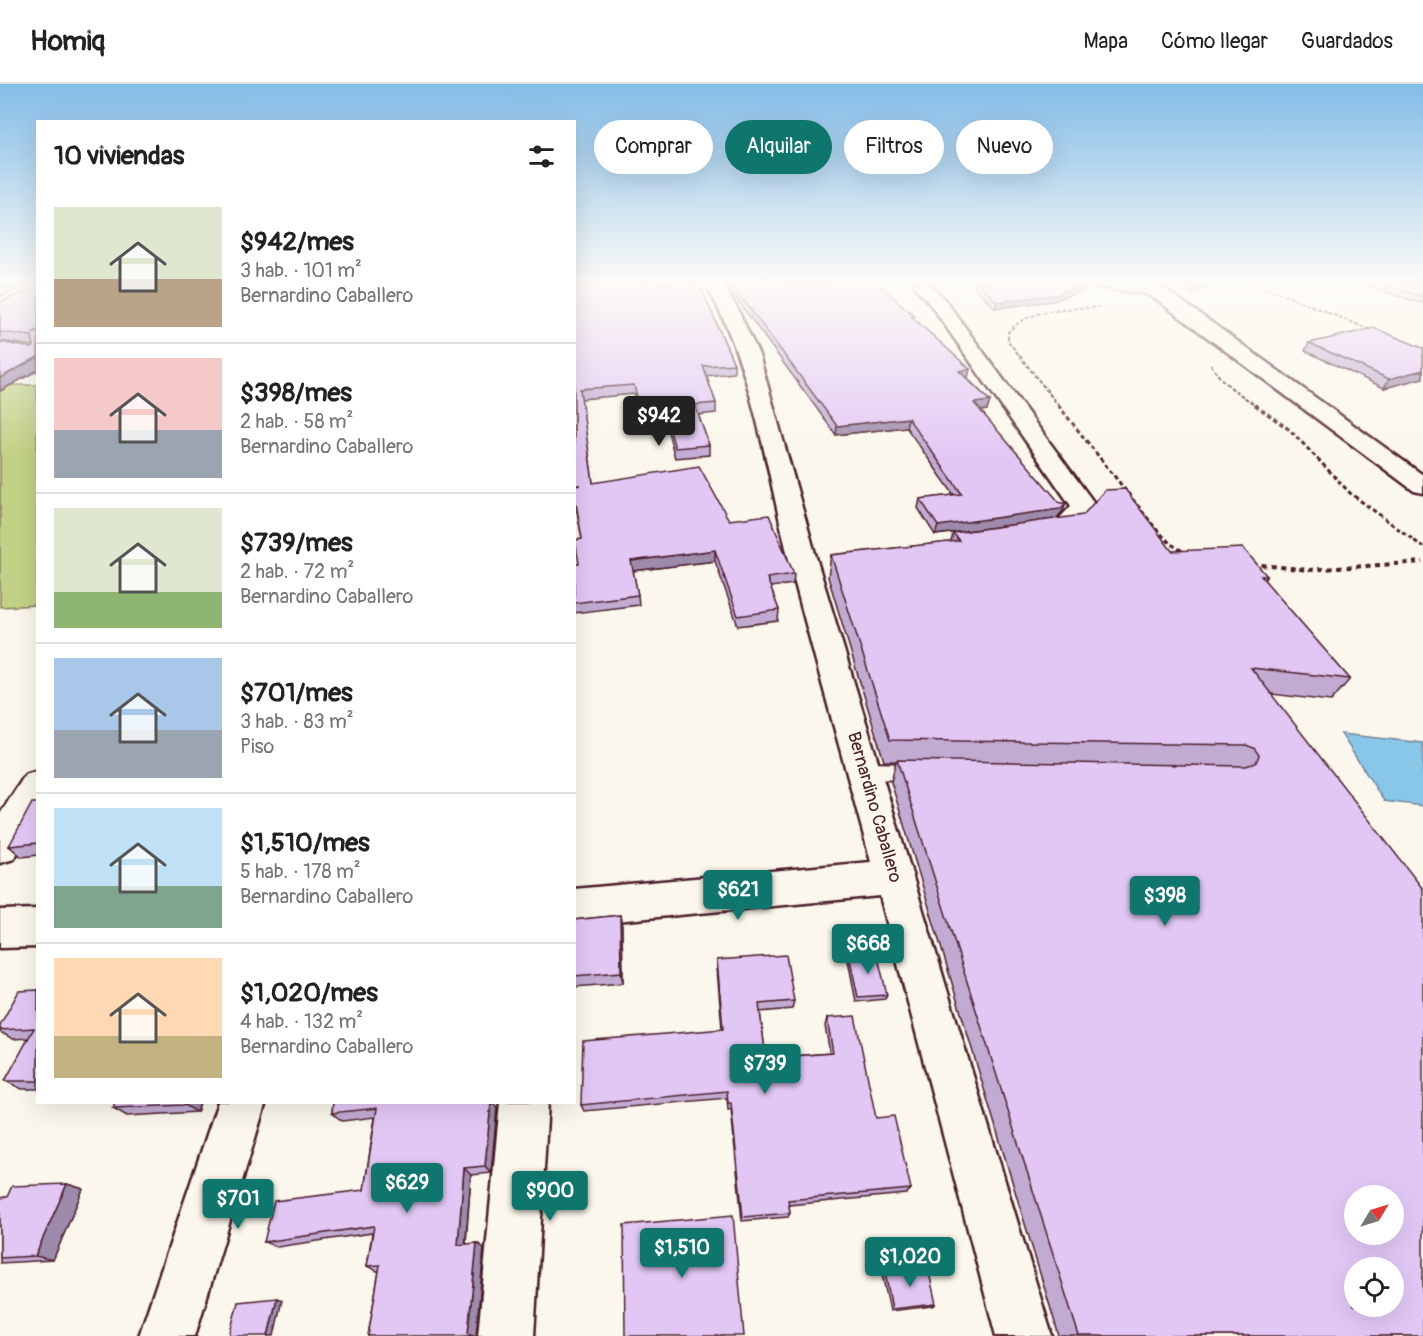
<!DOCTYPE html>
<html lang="es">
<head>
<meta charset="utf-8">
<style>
  :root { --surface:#fff; --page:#f2f2f2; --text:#222; --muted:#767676; --line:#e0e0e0; --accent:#0f766e }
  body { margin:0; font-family:Pangolin,sans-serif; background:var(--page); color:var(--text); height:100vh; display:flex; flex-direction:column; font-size:22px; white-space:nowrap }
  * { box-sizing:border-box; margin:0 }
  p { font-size:20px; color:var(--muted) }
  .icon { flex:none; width:33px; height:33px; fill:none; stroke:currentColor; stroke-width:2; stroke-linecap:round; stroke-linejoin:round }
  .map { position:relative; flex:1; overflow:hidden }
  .sheet { position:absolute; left:36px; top:36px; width:540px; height:984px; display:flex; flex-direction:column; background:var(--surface); border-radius:0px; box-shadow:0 6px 24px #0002 }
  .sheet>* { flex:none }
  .guide { position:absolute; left:594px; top:36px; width:570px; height:54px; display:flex; gap:12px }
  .needle { width:39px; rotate:52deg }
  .controls { position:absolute; left:1344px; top:1101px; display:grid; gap:12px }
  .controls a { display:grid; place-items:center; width:60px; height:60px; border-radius:50%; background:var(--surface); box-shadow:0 6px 24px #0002; font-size:30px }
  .price { position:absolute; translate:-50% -51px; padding:0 14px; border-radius:6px; background:var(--accent); color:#fff; font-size:20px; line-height:39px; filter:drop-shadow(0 2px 3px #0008) }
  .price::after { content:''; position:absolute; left:50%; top:36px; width:18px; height:14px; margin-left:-9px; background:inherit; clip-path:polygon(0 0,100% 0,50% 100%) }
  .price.selected { background:#222; color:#fff }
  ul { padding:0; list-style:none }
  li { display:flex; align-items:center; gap:18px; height:150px; padding:0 18px }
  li+li { border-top:2px solid var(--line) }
  li span { display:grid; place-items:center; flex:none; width:168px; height:120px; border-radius:0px; color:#555 }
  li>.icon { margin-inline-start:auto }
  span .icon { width:72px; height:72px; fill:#fffc; stroke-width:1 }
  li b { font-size:26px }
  h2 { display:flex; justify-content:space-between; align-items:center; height:72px; padding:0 18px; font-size:26px }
  .tag { padding:0 21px; border-radius:27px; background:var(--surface); box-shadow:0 6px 24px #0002; font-size:21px; line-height:54px }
  .tag.selected { background:var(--accent); color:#fff }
  header { display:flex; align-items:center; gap:36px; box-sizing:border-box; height:84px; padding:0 30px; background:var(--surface); border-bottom:2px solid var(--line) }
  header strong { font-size:28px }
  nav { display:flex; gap:33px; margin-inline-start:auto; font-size:21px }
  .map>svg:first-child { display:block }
</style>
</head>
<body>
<header>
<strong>Homiq</strong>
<nav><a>Mapa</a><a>Cómo llegar</a><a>Guardados</a></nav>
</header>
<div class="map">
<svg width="1423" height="1252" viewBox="0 0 1423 1252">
  <rect width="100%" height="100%" fill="#fbf7ec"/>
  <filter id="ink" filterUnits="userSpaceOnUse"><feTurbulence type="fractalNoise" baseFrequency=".0167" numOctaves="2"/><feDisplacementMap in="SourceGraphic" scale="12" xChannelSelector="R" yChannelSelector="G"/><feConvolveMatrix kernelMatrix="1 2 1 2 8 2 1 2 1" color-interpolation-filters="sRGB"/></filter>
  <g filter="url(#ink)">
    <path fill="#c1d185" stroke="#867858" stroke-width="1.5" d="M0 301H37V521L0 523Z"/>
    <path fill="#89c7e9" stroke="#70849d" stroke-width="1.5" d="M1341 650 1423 659V722L1384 717Z"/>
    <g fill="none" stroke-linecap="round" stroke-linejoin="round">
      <g stroke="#4a1f2b" stroke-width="4">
        <path id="lane" d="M864 679 918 680 925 682 928 688 925 694 918 696 864 695 857 693 854 687 857 681Z"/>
      </g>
      <g stroke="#4a1f2b" stroke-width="5">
        <path id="street" d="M705 199H721L737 224 759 271 818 480 1052 1252H996L880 812 574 841V805L871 778C844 678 816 580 790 480 766 386 754 284 705 199Z
          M912 199H929L945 216 1097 423 1074 450 1038 457 1029 455 1025 449 1029 443 1056 438 1071 422 933 224Z
          M1096 199C1121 199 1146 197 1169 208L1423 391V409L1414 407 1157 216 1147 210 1098 203Z
          M38 687V734L14 775 0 779V730L25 691Z
          M38 825V863L0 864V826Z
          M218 1018H266L195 1252H139Z
          M500 1018H548L534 1252H478Z"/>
      </g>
      <path stroke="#4a1f2b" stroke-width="2" stroke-dasharray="4 2" stroke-linecap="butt" d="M1255 199 1371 246
        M1211 280C1220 299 1240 310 1257 322
        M1059 322 1008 257V248C1032 223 1067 225 1099 223"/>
      <path stroke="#4a1f2b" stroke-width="3" stroke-dasharray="4.5 3" stroke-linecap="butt" d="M1058 321 1157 446 1171 460 1186 469
        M1255 321 1290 346 1350 409 1423 463"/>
      <path stroke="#4a1f2b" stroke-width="4" stroke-dasharray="5 4.5" stroke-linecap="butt" d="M1252 480 1309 486 1423 478"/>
      <use href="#lane" fill="#fbf7ec" fill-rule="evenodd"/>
      <use href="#street" fill="#fbf7ec" fill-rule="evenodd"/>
    </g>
    <path fill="#c2abd3" stroke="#4a1f2b" stroke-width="1.5" d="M38 199V286L0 307 32 264 34 262 0 257V218L35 204Z
      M644 199H699L734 280V289L706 292 716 319V329L698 331 709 361V371L675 374 664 333 640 335 635 310 581 315 593 399 729 436 794 490 793 500 770 503 779 526 778 537 738 542 715 477 633 487 638 511 639 521 574 529V480H579L582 455 574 411V203L644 200Z
      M725 199H877L914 235 968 294H967L990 317 987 326 981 327 1062 428 1056 434 1172 467 1267 492 1264 496 1350 595 1331 617 1272 610 1423 1252H1059L891 698 896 677H884L828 493 831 471 951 458 953 449 959 448 935 451 918 424 920 415 954 411 906 343 836 351Z
      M970 199H1096L1095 202 1053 217 995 224Z
      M1168 199H1221L1192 210Z
      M1359 199H1423V218L1420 219Z
      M1309 259 1423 264V294L1384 304 1305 267Z
      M38 719V771L22 773 9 762Z
      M620 831 622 843 623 899 574 903V836Z
      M849 871 887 911 885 915 856 918 848 876Z
      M717 876 794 917 792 925 760 928 766 974 830 969 825 942 827 934 911 1105 906 1110 789 1121 790 1129 788 1133 742 1137 731 1025 728 1026 727 1014 584 1027 581 1021 722 945 717 885Z
      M38 906V1005H22L5 997 29 954 13 955 0 948V941Z
      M200 1018 197 1028 127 1032 113 1024Z
      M333 1018H493L497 1024 491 1089 471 1091 466 1160 477 1159 484 1164 368 1252 379 1187H377L367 1182 372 1149 277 1163 264 1158 364 1106 375 1033 342 1037 332 1029Z
      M67 1100 83 1105 53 1176 0 1179V1114L7 1113Z
      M885 1188 936 1220 933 1222 890 1227 882 1190Z"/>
    <path fill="#9e8bac" stroke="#4a1f2b" stroke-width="1.5" d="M6 199H34L0 213V202Z
      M1089 199H1096L1095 202 1053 217 995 224 997 218Z
      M1208 199H1221L1192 210 1195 204Z
      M38 273V286L0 307V294Z
      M970 285 968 294 957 295 959 287Z
      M1423 286V294L1384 304 1389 295Z
      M990 317 987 326 972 328 974 319Z
      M908 334 906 343 836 351 837 342Z
      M1066 419 1062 428 1056 435 935 451 938 442Z
      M715 466V477L632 487 631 477Z
      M620 831 622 843 623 899 621 888Z
      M185 1018H200L197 1028 184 1021Z
      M491 1018H493L497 1024 491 1089 485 1082Z
      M464 1084 471 1091 465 1166 458 1161Z
      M67 1100 83 1105 53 1176 35 1172Z
      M477 1159 484 1164 476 1252H471L468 1249Z
      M277 1214 282 1216 274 1252H268Z"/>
    <path fill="#e2c7f5" stroke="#4a1f2b" stroke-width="1.5" fill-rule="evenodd" d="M35 199H38V246L31 249H38V273L0 294V258L32 264 34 262 32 252 0 248V218L35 204Z
      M645 199H699L734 280 703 282 716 319 695 321 709 361 675 364 663 323 640 325 634 301 580 305 593 399 699 382 729 436 769 431 794 490 767 494 779 526 738 532 715 466 631 477 638 511 574 519V480H579L575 456 582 455 574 407V402L581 401H574V203L645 200Z
      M731 199H877L915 232 912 233 970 285 959 287 990 317 974 319 1060 419H1066L1060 425 938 442 920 415 962 410 908 334 837 342Z
      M978 199H1089L1055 211 997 218Z
      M1183 199H1208L1195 204Z
      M1380 199H1423V213Z
      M1374 244 1423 264V286L1389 295 1309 259Z
      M1125 405 1172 467 1243 464 1267 492H1261L1350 595 1251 584 1423 805V1252H1079L897 676 1246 682 1256 679 1259 671 1254 664 1246 661 890 656 831 471 959 457 953 449 1083 431 1105 406ZM1354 1112H1394V1150H1354ZM1354 1184H1394V1222H1354Z
      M32 719H38V759L9 762Z
      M620 831 621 888 574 892V836Z
      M877 869 887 911 858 913 849 871Z
      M786 871 794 917 759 920 766 974 833 969 827 934 855 932 876 1034 894 1032 911 1105 788 1116 790 1129 743 1133 731 1019H728L727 1007 581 1021 583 957 723 945 717 876Z
      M38 906V997H5L34 944 0 946V941L19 907Z
      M115 1018H185L184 1021 113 1024Z
      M333 1018H491L485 1082 464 1084 458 1161 477 1159 468 1249 471 1252H491H368L380 1181 367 1182 374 1142 264 1158 274 1117 364 1106 377 1024 332 1029Z
      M67 1100 35 1172 0 1174V1114L7 1113 12 1102Z
      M733 1131 744 1252H625L624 1141Z
      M928 1184 936 1220 892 1225 885 1188Z
      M277 1214 268 1252H229L238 1218Z"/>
  </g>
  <linearGradient id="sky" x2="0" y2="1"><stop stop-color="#82bce8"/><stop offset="0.53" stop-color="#fdfbf6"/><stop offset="1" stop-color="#fdfbf6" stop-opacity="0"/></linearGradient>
  <rect width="1423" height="374" fill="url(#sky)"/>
  <g text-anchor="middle" stroke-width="6" stroke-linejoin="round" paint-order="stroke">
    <g font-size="18" fill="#4a1f2b" stroke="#fbf7ec">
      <text transform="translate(875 723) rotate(74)" y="6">Bernardino Caballero</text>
    </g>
  </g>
</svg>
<div class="controls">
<a><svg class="needle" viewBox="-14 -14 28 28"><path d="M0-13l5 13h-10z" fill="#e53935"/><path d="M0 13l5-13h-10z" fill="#767676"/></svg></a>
<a><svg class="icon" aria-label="locate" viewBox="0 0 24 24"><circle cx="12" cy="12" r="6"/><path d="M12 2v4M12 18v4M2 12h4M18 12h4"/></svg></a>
</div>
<b class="price selected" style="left:659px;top:363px">$942</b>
<b class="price" style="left:738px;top:837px">$621</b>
<b class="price" style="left:1165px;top:843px">$398</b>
<b class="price" style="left:868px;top:891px">$668</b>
<b class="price" style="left:765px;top:1011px">$739</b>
<b class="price" style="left:407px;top:1130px">$629</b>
<b class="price" style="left:550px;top:1138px">$900</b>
<b class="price" style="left:238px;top:1146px">$701</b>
<b class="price" style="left:682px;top:1195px">$1,510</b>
<b class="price" style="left:910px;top:1204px">$1,020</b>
<div class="guide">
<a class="tag">Comprar</a>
<a class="tag selected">Alquilar</a>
<a class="tag">Filtros</a>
<a class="tag">Nuevo</a>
</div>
<section class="sheet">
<h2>10 viviendas<svg class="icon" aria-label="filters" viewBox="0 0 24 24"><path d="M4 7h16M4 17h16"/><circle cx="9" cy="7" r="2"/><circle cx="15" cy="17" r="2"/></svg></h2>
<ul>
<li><span style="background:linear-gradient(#dfe7d0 60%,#b9a48a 0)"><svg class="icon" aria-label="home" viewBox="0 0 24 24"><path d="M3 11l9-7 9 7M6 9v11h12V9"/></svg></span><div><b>$942/mes</b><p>3 hab. · 101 m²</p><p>Bernardino Caballero</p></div></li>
<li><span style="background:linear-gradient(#f6c9c9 60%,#9aa5b1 0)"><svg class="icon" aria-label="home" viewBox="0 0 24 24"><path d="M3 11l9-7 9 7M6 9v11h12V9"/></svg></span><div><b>$398/mes</b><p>2 hab. · 58 m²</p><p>Bernardino Caballero</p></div></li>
<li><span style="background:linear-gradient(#dfe7d0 70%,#8fb573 0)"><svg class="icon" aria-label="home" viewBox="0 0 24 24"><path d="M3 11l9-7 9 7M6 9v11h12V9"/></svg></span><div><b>$739/mes</b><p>2 hab. · 72 m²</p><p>Bernardino Caballero</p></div></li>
<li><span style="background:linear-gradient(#a9c7e8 60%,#9aa5b1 0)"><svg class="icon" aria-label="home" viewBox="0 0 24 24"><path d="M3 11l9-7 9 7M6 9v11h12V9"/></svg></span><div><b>$701/mes</b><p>3 hab. · 83 m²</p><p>Piso</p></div></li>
<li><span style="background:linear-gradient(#bfe0f5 65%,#7fa58c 0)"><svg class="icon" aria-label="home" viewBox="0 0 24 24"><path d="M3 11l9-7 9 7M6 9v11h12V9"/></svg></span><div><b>$1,510/mes</b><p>5 hab. · 178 m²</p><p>Bernardino Caballero</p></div></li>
<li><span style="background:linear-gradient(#ffd9b3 65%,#c2b280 0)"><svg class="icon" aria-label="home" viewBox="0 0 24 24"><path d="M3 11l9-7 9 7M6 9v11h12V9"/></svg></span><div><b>$1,020/mes</b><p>4 hab. · 132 m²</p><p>Bernardino Caballero</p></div></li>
</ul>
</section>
</div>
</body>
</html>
